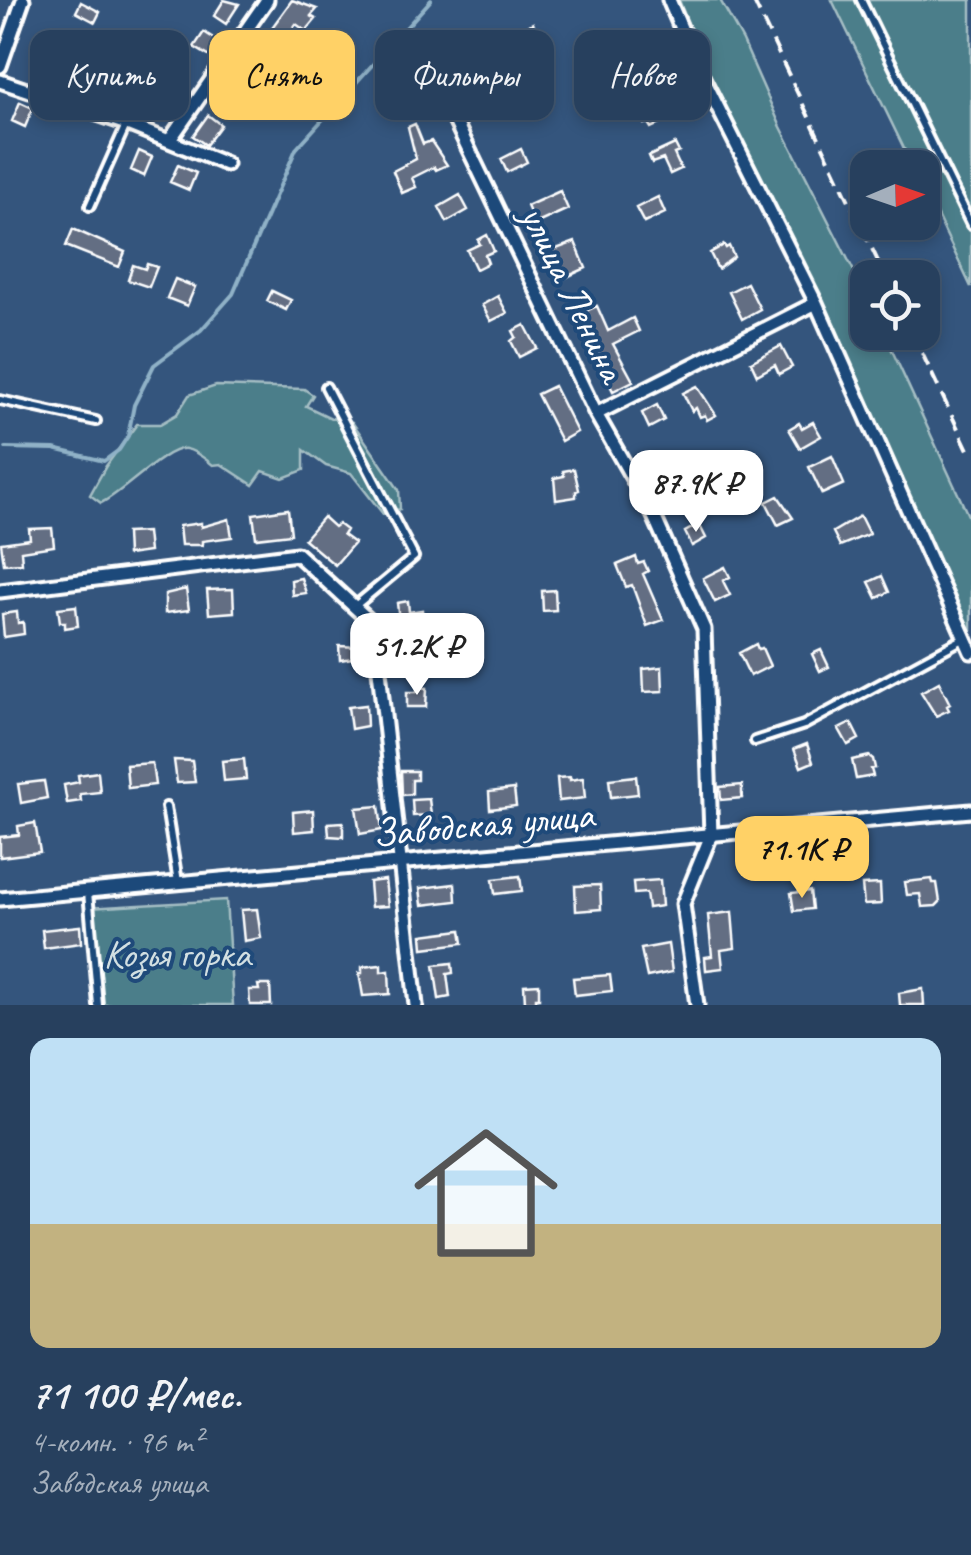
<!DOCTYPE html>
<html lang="ru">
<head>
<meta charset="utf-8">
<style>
  :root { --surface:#27405e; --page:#2f4764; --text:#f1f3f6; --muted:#a4afbc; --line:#435973; --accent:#ffd166 }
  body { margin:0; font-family:Caveat,sans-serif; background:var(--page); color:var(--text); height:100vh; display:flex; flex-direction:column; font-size:38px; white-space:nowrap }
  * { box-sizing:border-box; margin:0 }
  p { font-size:32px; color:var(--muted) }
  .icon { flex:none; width:55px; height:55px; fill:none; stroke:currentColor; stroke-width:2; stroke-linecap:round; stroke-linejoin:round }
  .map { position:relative; height:1005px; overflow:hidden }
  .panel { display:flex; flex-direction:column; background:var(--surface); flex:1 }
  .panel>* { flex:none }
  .banner { position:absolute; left:30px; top:30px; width:912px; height:90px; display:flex; gap:20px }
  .needle { width:65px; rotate:88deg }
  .controls { position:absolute; left:850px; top:150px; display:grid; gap:20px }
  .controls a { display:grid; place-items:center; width:90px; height:90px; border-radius:20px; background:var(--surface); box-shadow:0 5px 15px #0003,0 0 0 2px var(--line); font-size:50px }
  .price { position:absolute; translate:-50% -85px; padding:0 22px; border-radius:20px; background:#fff; color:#222; font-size:32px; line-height:65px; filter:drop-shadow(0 2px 5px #0008) }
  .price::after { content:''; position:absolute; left:50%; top:60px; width:30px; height:22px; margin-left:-15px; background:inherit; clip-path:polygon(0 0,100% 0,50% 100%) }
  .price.selected { background:var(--accent); color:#111 }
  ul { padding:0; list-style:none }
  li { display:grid; align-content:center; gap:20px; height:530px; padding:0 30px }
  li+li { border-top:2px solid var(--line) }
  li span { display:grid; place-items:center; height:310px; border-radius:20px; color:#555 }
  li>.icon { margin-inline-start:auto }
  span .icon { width:180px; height:180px; fill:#fffc; stroke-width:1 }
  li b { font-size:42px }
  .pill { padding:0 35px; border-radius:20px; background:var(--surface); box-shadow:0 5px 15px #0003,0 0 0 2px var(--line); font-size:35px; line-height:90px }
  .pill.selected { background:var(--accent); color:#111 }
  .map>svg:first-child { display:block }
</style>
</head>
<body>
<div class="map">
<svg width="971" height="1005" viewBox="0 0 971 1005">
  <rect width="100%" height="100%" fill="#34557d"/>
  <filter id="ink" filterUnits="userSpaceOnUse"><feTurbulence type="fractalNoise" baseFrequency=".01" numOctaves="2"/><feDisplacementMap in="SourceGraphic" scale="20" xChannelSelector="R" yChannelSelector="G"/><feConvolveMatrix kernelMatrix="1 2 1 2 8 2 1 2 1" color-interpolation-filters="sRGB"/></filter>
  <g filter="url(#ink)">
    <path fill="#4b7e8a" stroke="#a5bec4" stroke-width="2.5" d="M679 0H720L743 41 780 125 867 297 868 332 884 333 960 498 971 522V638L706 69Z
      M832 0H971V287L923 186 922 168 913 167Z
      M216 386 304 389 313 395 306 406 331 418 352 422 399 490 400 509 383 514 351 473 326 466 304 450V470L283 478 263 471 253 485 221 464 213 465C205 459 195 450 186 449 166 446 122 494 101 503L90 495 106 466 137 424H160L177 414 189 395Z
      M226 900 233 1005H98L88 908Z"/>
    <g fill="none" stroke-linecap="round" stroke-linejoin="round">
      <path stroke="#90b2c7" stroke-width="4" d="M6 448 54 449 104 461 119 450 128 436 134 405 154 365 201 330 233 294 296 149 431 0"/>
    </g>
    <path fill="#646e83" stroke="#fff" stroke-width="2.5" d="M224 0 239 4 226 24 214 16Z
      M292 0 317 9 311 16 316 19 306 31 296 24 271 58 257 48Z
      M81 2 100 12 95 22 76 12Z
      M533 23 541 40 516 48 509 35Z
      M204 32 218 41 214 46 219 49 212 58 194 47Z
      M61 40 76 47 66 70 41 59 48 44 58 48Z
      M627 54 628 58 636 55 642 68 620 77 613 60Z
      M117 79 131 85 123 101 109 95Z
      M495 80 498 89 488 94 496 112 483 118 471 92Z
      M234 81 253 94 239 115 220 102Z
      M144 93 163 96 161 108 141 104Z
      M653 96 657 104 669 98 677 116 651 128 648 123 644 124 635 104Z
      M20 102 33 108 25 127 12 121Z
      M208 115 221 125 206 145 193 136Z
      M415 124 423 144 431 141 447 165 436 170 434 167 412 178 416 187 402 193 393 171 416 159 408 127Z
      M675 144 679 152 674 154 681 169 670 174 663 159 652 163 649 156Z
      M521 149 527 162 507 172 501 159Z
      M139 151 152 157 144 176 131 170Z
      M178 165 196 173 189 190 170 182Z
      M560 191 568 209 535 224 527 206Z
      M460 195 468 210 447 222 439 207Z
      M658 197 665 213 644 223 636 208Z
      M73 229 125 252 119 267 66 246Z
      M487 235 494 251 485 255 488 263 476 269 467 250 480 244 478 240Z
      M575 242 586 268 560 280 548 252Z
      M724 245 726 248 729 246 734 257 718 269 710 253Z
      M147 264 157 267 149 287 128 280 133 265 145 269Z
      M175 279 195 287 187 306 167 298Z
      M747 283 760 309 742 319 729 292Z
      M272 291 291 300 286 310 267 301Z
      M498 296 507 313 491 321 482 305Z
      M597 306 608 331 633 318 639 331 613 344 633 381 613 391 604 373 608 371 588 330 584 332 576 315Z
      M525 325 537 348 519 357 511 341 516 337 513 331Z
      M781 346 792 367 779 374 775 365 757 375 751 362Z
      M554 386 577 432 561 441 537 394Z
      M697 386 716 415 707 420 705 415 700 417 696 408 692 411 683 393Z
      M657 405 664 420 649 428 642 413Z
      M813 422 821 436 800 448 789 429 799 423 802 428Z
      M832 456 844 484 822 494 809 467Z
      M574 469 579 490 576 491V497L556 500 554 478 564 476 563 471Z
      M778 496 793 518 778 525 766 502Z
      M288 509 291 534 256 538 253 514Z
      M860 516 869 534 840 546 833 532Z
      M323 517 334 527 338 524 346 530 343 535 354 543 335 565 304 539Z
      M229 519 232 537 202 541V545H181L179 526 201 523V527Z
      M699 524 706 538 692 546 685 532Z
      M52 528 54 546 21 551 22 563 4 564 1 543 30 539 29 529Z
      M147 532 149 552 127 555 126 533Z
      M636 557 638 564 644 562 648 571 643 574 663 620 647 626 632 585 626 587 617 565Z
      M725 567 730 577 723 581 730 595 715 602 703 578Z
      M882 576 889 592 877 598 869 582Z
      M301 578 306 593 292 595 291 580Z
      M186 589 189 610 165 613V594Z
      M233 589 234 612 209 614 207 590Z
      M555 590 556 610 543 611 542 591Z
      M408 601 409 612 422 610 424 626 400 629 397 603Z
      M76 606 78 626 65 628V622H60L58 608Z
      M17 612 18 623 23 622 24 634 4 637 2 614Z
      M756 644 758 649 762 648 770 666 750 676 739 653Z
      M339 646 358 647 359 657 340 660Z
      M400 648H421V666H399Z
      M821 650 829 667 820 671 812 654Z
      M662 667 663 691 644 692 643 669Z
      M939 682 950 704 947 706 949 710 936 716 921 692Z
      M417 687 427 688 426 707H407V692H417Z
      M366 705 367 726 351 729 348 707Z
      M851 723 859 739 848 745 839 729Z
      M807 744 813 762 801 767 794 749Z
      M869 756 873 759 875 768 871 769 873 776 856 779 852 760Z
      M244 759 246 779 224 781 222 761Z
      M174 760 192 761 195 782 177 783Z
      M152 763 155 785 128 788 126 765Z
      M401 771H417V780H412V794L402 795Z
      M98 772 100 792 80 794 81 801 67 803 64 785 79 782 78 775Z
      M636 776 638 794 611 797 609 779Z
      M570 777V780L583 778 585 798 559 801 557 778Z
      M44 781 47 798 21 803 18 784Z
      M742 785V798L721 800 720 787Z
      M514 789 516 806 490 809 489 792Z
      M429 799 431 815 413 816 412 800Z
      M379 806 382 830 360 834 356 808Z
      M313 810 314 830 294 832 293 812Z
      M343 822V837L329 836 328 823Z
      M35 823 40 852 0 857V837L19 835 18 826Z
      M520 876 522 891 495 894 493 879Z
      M932 879 933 883H937L940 902 936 906 922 907 920 894 907 895 905 882Z
      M385 880 388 906 371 907 369 882Z
      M660 880 662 906 648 908 646 893 634 894 633 882Z
      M455 884 456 901 422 905 420 888Z
      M880 884 881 904 864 905 862 885Z
      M600 885 601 909 576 911 575 886Z
      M810 891 812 909 794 911 791 893Z
      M257 909 261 938 244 941 241 910Z
      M732 912 735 948 721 950 723 968 706 970 705 957 712 956 708 915Z
      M80 926 81 943 44 948 42 930Z
      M461 930 463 943 423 948 422 935Z
      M668 944 672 972 647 977 641 949Z
      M452 963 453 973 447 974 450 997 439 999 434 965Z
      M381 965V972L389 971 390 994 363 996 359 973H362V967Z
      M610 975 612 991 575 995 573 978Z
      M539 984V998H536V1002H525L524 985Z
      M258 985H270L271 1005H250L249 990H259Z
      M923 989 924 1005H900L899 993Z"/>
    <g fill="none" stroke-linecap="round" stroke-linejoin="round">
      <g stroke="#fff" stroke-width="14">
        <path id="service" d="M861 0 971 225
          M90 206 126 125
          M326 387 414 557 355 606
          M0 400 96 421
          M755 741 804 725 963 639
          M166 807 178 882
          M88 892 98 1005"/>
      </g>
      <g stroke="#fff" stroke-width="19">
        <path id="minor" d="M669 0 698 68 816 303 971 652
          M0 66 23 0
          M431 71 596 414 653 514 704 629 711 835 683 904 697 1005
          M0 81 127 124 226 164
          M169 141 267 0
          M596 414 816 303
          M0 591 297 554 374 625 416 1005
          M0 899 971 811"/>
      </g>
      <use href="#service" stroke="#1f4a7a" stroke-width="6"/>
      <use href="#minor" stroke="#1f4a7a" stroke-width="11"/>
      <path stroke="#fff" stroke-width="4" stroke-dasharray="15 8" stroke-linecap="butt" d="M753 0 886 278
        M912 332 971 456"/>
    </g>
  </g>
  <g text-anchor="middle" stroke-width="8" stroke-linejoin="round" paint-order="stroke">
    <g font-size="40" fill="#fff" stroke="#1f4a7a">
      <text transform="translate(574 293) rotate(64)" y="14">улица Ленина</text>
      <text transform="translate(483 823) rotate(-5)" y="14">Заводская улица</text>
    </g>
    <g font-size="40" fill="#d2dfe2" stroke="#1f4a7a">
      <text x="177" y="967">Козья горка</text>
    </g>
  </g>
</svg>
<div class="controls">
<a><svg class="needle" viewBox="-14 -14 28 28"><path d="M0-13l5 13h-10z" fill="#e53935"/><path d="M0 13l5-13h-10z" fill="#a4afbc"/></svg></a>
<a><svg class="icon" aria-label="locate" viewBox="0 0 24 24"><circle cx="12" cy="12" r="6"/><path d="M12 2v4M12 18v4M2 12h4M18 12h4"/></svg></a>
</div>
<b class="price" style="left:696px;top:535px">87.9K ₽</b>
<b class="price" style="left:417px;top:698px">51.2K ₽</b>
<b class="price selected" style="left:802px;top:901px">71.1K ₽</b>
<div class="banner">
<a class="pill">Купить</a>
<a class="pill selected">Снять</a>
<a class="pill">Фильтры</a>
<a class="pill">Новое</a>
</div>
</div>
<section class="panel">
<ul>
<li><span style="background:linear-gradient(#bfe0f5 60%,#c2b280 0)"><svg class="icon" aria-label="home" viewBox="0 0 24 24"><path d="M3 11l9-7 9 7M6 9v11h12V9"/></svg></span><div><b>71 100 ₽/мес.</b><p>4-комн. · 96 m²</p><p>Заводская улица</p></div></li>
</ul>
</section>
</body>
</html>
